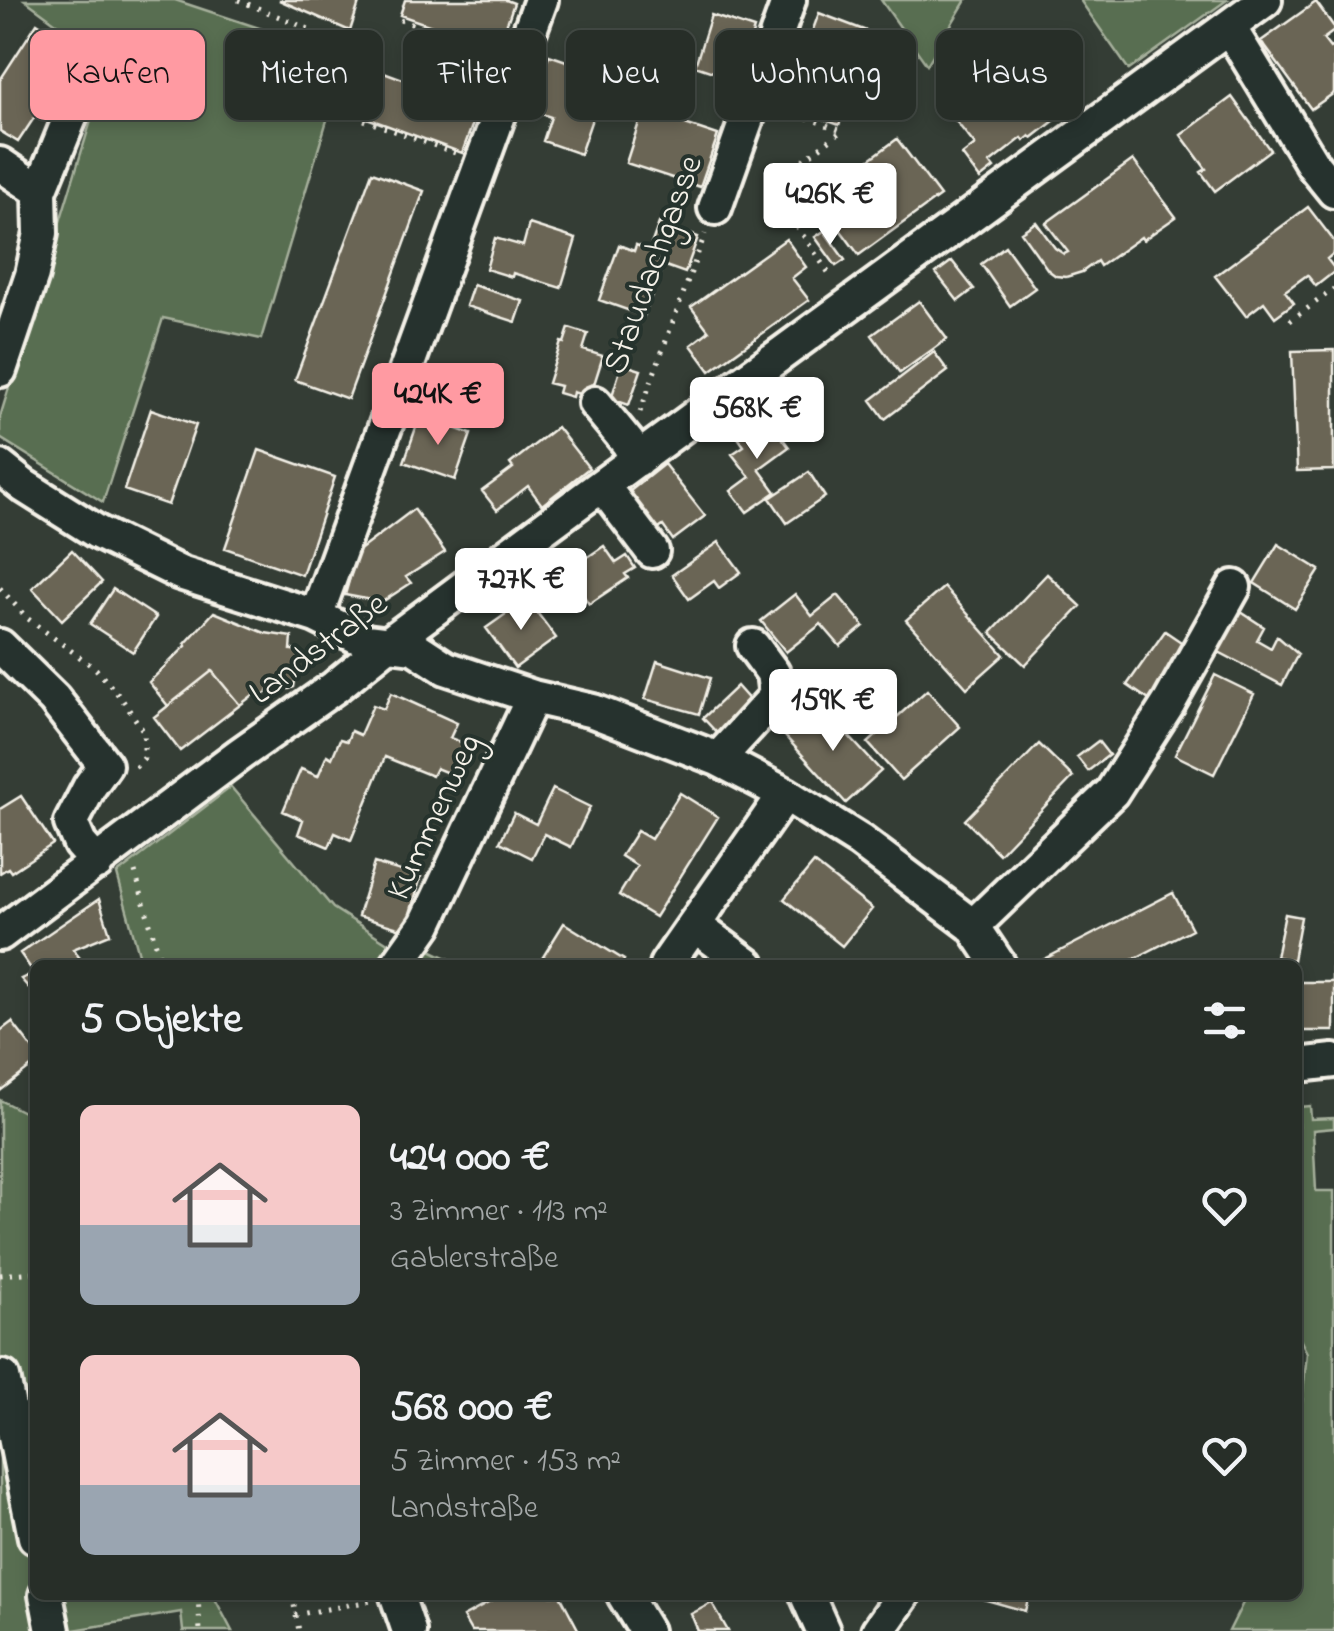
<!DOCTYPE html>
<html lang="de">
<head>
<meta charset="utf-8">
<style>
  :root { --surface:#272e28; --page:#2f3630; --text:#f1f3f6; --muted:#a4a8a8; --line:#434a45; --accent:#ff9aa2 }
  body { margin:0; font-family:"Indie Flower",sans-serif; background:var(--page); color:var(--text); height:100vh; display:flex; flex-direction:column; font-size:38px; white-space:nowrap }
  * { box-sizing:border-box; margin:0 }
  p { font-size:32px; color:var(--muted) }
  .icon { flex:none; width:55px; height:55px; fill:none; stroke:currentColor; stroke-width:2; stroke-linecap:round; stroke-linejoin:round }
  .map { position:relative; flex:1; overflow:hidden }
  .drawer { position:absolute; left:30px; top:960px; width:1272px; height:640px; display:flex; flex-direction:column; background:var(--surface); border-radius:15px; box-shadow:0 5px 15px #0003,0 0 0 2px var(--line) }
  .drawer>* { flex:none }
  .hud { position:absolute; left:30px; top:30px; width:1275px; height:90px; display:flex; gap:20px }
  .price { position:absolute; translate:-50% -85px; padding:0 22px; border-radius:10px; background:#fff; color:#222; font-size:32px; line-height:65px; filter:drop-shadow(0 2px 5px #0008) }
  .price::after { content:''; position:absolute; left:50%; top:60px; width:30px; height:22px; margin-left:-15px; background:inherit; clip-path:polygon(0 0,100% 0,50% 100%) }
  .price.selected { background:var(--accent); color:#111 }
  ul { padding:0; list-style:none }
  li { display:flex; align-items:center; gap:30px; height:250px; padding:0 50px }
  li span { display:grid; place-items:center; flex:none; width:280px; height:200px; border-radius:15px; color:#555 }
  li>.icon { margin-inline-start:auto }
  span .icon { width:120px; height:120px; fill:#fffc; stroke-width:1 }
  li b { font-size:42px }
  h2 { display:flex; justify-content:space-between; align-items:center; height:120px; padding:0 50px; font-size:42px }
  .tag { padding:0 35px; border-radius:15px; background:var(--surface); box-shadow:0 5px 15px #0003,0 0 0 2px var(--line); font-size:35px; line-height:90px }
  .tag.selected { background:var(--accent); color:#111 }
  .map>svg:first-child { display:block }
</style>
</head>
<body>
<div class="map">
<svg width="1334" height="1631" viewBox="0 0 1334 1631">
  <rect width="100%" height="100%" fill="#343d35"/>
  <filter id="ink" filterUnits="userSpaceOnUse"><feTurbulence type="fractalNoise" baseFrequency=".01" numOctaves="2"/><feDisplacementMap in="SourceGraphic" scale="20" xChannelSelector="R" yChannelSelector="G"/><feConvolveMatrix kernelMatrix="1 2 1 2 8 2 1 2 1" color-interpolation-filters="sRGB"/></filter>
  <g filter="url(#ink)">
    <path fill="#596e51" stroke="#a6b09c" stroke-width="2.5" d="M25 0H175L346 57 261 339 163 318 103 502 0 438V417L109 62Z
      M881 0H966L927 65Z
      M1080 0H1227L1129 70Z
      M231 787 333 908 416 961 424 947 462 965H142L117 874Z
      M0 1100 35 1118V1595H213L232 1631H183L181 1612 68 1631H0V1449L6 1448 0 1415Z
      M1310 1106 1311 1119 1334 1118V1128L1313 1130 1316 1191H1334V1631H1229L1247 1595H1298V1440L1307 1353 1298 1335V1107Z"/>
    <path fill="#6b6554" stroke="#f4f1e8" stroke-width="2.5" d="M279 0H360L350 31Z
      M405 0H506L514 3 498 49 400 15Z
      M1316 2 1334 27V31L1323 39 1330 48 1334 46V93L1311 109 1261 41Z
      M819 13 885 38 855 120 843 115 839 125 809 114 812 104 789 95Z
      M711 15 754 29 737 80 695 66Z
      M37 23 79 50 18 142 0 131V80Z
      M1023 52 1068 110 1032 138 1030 136 1024 141 1022 138 990 163 994 168 980 179 962 155 975 145 955 120 962 115 960 111 976 99 971 92Z
      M549 55 607 75 580 154 543 141 551 117 536 112 538 105 532 104Z
      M381 71 479 107 462 153 364 117Z
      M1232 97 1270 150 1215 191 1201 172 1206 169 1181 135Z
      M643 110 718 135 700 187 626 163Z
      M897 139 940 196 859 255 810 189 832 173 839 182Z
      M1133 160 1176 217 1143 240 1141 237 1100 266 1097 261 1082 272 1066 277 1056 276 1048 270 1021 232 1036 222 1055 248 1064 254 1068 252 1046 223Z
      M372 172 424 191 348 399 295 380Z
      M1308 207 1334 241V253L1327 259 1334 268V272L1316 286 1307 275 1285 291 1294 303 1275 317 1264 302 1246 316 1215 276Z
      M659 223 698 237 685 273 663 265 644 316 599 300 619 245 634 251 636 245 652 251 649 257 662 262 666 250 651 245Z
      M529 224 576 239 561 288 513 273 512 277 486 269 495 238 523 246Z
      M824 231 845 260 836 266 815 237Z
      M786 239 806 267 792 278 809 300 710 371 691 345 709 331 691 307Z
      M1005 246 1035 288 1010 306 981 264Z
      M952 261 974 289 958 301 936 273Z
      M473 285 523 301 516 322 466 306Z
      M919 301 947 339 900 373 872 335Z
      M569 328 588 334 583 350 603 356 590 397 573 392 572 397 558 393 560 386 548 383 561 342 564 343Z
      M1334 350V470L1297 471 1292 351Z
      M934 352 948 371 885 419 871 400Z
      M622 364 641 370 629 405 611 399Z
      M151 409 196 425 168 505 124 490Z
      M765 415 789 447 759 469 776 492 747 512 731 491 750 477 732 454 744 446 737 436Z
      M420 416 471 434 455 480 404 462Z
      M557 427 589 468 542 505 528 486 497 510 482 491 513 468 510 464Z
      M259 450 335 477 302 575 225 548Z
      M664 464 705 516 673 540 663 526 649 536 620 499Z
      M809 472 825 497 787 523 770 498Z
      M414 509 445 552 406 577 411 583 382 602 345 595 357 552Z
      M719 542 741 572 719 588 714 581 689 599 672 575Z
      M1278 544 1320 570 1295 609 1254 583Z
      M604 546 616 563 627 556 635 568 625 574 628 578 589 604 567 571Z
      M72 550 102 582 62 620 32 588Z
      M1047 574 1081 606 1025 665 991 633Z
      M944 587 1004 655 967 688 906 620Z
      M113 589 156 617 133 652 90 624Z
      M795 594 812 616 838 595 864 626 840 646 821 624 786 652 761 621Z
      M527 599 556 638 515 668 486 628Z
      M1238 610 1264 627 1257 640 1271 648 1277 636 1298 654 1282 685 1217 651Z
      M214 612 265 633 292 637 291 650 300 651 294 687 289 689 275 687 261 696 257 692 240 705 212 671 168 706 149 682 186 646 185 644Z
      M1165 631 1190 648 1152 702 1127 685Z
      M657 661 710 678 699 714 645 699Z
      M212 671 240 705 180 751 154 717Z
      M1215 675 1254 694 1214 774 1175 755Z
      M737 686 752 703 718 734 703 718Z
      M927 690 960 727 901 780 868 743Z
      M391 693 457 723 450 738 466 744 453 775 436 768 432 776 385 757 351 840 335 833 329 847 298 834 303 820 283 811 301 769 318 776 327 755 332 758 340 739 347 741 351 731 360 735 373 705 384 709Z
      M819 704 881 771 846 803 785 736Z
      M1098 741 1109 755 1088 771 1077 757Z
      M1039 744 1073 777 999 854 965 820Z
      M553 789 590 807 571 847 544 834 532 858 500 842 514 813 536 824Z
      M680 793 718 817 655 917 619 895 637 866 621 856 637 831 651 839Z
      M21 796 53 844 11 872 8 868 0 873V809Z
      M374 863 421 877 405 930 358 916Z
      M814 863 872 909 842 946 784 899Z
      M1173 893 1192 929 1122 965H1033Z
      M99 899 110 934 73 949 85 965H35V995L21 979 34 973 20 953Z
      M1285 914 1301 917 1293 960 1276 957Z
      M564 923 624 960 621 965H538Z
      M1332 943H1334V1031H1298V982H1332Z
      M12 1022 35 1052V1064L0 1091V1031Z
      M503 1595H560L579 1631H471L463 1617Z
      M980 1595H1029L1025 1611 979 1598Z
      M712 1603 728 1631H698L691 1614Z"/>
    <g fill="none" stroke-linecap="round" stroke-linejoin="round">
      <g stroke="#f4f1e8" stroke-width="40">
        <path id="minor" d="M1229 27 1313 165 1334 191
          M0 164 40 191
          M715 208 789 0
          M0 370 32 275 41 233 40 191 78 98
          M595 403 628 443 637 460
          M0 467 24 486 97 532 180 573 316 616 366 641 414 647 446 668 533 697 593 711 718 759 785 794 860 841 973 926 999 965
          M602 485 652 551
          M316 616 541 0
          M0 646 54 699 105 765 90 786 71 823 80 844 97 863
          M718 759 776 696 773 673 753 646
          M694 925 748 965
          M973 926 1112 792 1169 703 1234 587
          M0 934 240 754 335 687 389 643 602 485 1265 0
          M397 965 426 924 533 697
          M666 965 785 794
          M1298 1065 1334 1061
          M3 1377 35 1537
          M46 1595 53 1631
          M624 1595 646 1631
          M807 1595 823 1631
          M397 1596 409 1631
          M878 1631 903 1595"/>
      </g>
      <path stroke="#f4f1e8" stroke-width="5" stroke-dasharray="2.5 8" stroke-linecap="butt" d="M238 0 314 31
        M400 20 492 52
        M797 114 842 131 769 185 832 278
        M364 120 455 153
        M1290 321 1334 289
        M640 412 705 234
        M0 588 27 618 96 669 122 699 144 732V758L134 769
        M135 872 162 965
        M0 1275 35 1272
        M198 1595 200 1631
        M292 1595 299 1631
        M295 1615 370 1601"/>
      <use href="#minor" stroke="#26332d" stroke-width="32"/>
    </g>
  </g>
  <g text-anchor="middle" stroke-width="8" stroke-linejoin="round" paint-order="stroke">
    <g font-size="35" fill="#f4f1e8" stroke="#26332d">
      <text transform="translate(651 264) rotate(-70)" y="12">Staudachgasse</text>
      <text transform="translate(317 647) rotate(-37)" y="12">Landstraße</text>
      <text transform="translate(432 816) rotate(-65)" y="12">Kummenweg</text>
    </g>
  </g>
</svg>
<b class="price" style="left:830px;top:248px">426K €</b>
<b class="price selected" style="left:438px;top:448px">424K €</b>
<b class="price" style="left:757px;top:462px">568K €</b>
<b class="price" style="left:521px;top:633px">727K €</b>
<b class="price" style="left:833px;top:754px">159K €</b>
<div class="hud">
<a class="tag selected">Kaufen</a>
<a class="tag">Mieten</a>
<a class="tag">Filter</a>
<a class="tag">Neu</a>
<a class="tag">Wohnung</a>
<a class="tag">Haus</a>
</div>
<section class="drawer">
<h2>5 Objekte<svg class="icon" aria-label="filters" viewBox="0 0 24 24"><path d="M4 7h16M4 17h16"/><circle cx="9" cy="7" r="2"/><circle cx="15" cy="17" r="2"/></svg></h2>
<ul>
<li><span style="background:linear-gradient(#f6c9c9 60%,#9aa5b1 0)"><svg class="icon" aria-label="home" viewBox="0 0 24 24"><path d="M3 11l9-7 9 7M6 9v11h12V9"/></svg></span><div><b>424 000 €</b><p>3 Zimmer · 113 m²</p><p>Gablerstraße</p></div><svg class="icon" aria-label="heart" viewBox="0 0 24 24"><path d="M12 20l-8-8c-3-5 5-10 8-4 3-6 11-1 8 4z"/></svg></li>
<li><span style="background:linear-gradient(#f6c9c9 65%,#9aa5b1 0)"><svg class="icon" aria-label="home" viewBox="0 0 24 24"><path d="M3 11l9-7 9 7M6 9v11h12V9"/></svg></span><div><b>568 000 €</b><p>5 Zimmer · 153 m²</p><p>Landstraße</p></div><svg class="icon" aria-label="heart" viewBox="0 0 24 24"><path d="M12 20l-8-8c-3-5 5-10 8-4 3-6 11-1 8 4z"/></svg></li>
</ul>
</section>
</div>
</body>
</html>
